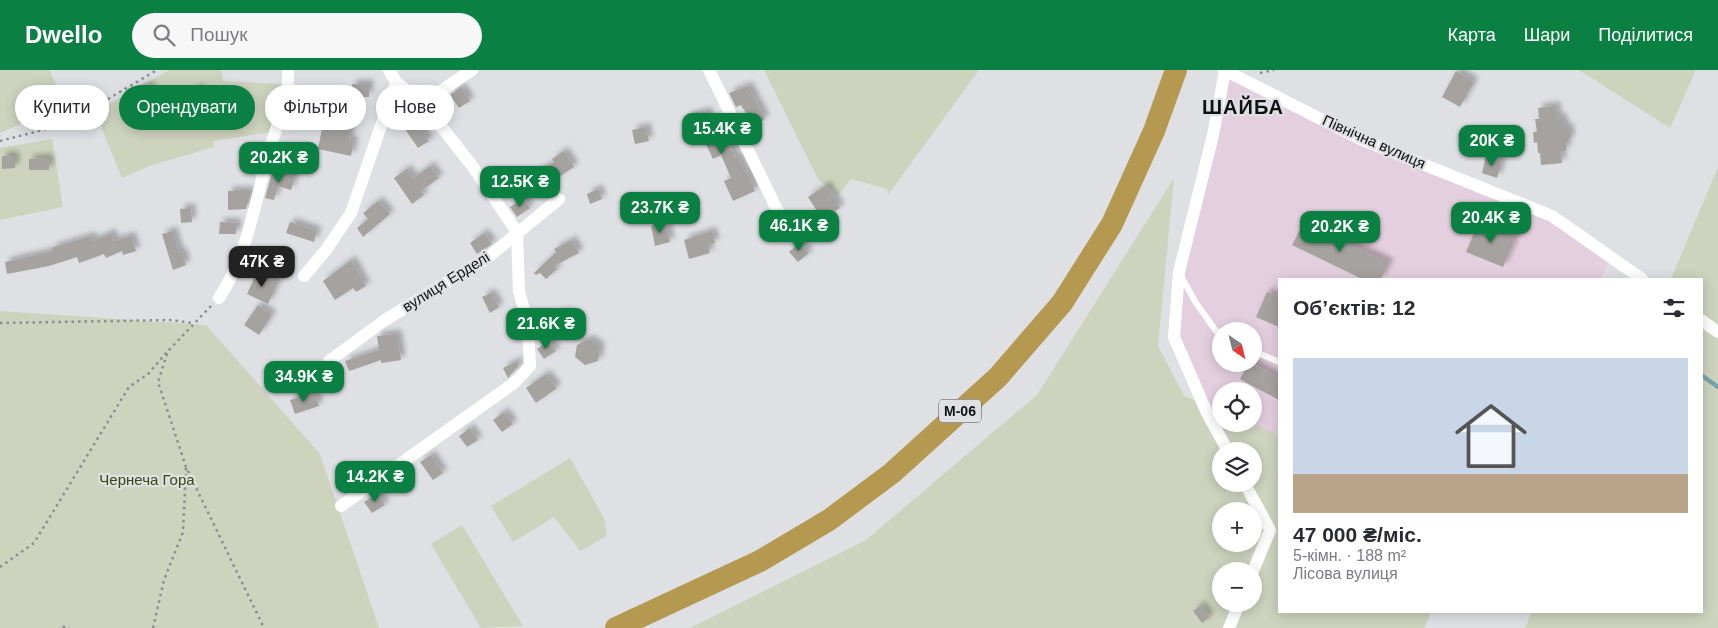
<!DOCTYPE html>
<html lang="uk">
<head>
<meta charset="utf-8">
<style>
  :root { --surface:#fff; --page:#f7f7f7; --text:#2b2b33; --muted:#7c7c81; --line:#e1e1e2; --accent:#0b8043 }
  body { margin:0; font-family:Arial,sans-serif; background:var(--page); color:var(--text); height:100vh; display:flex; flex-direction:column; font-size:19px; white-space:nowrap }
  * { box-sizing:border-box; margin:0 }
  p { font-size:16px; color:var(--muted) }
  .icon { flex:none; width:28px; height:28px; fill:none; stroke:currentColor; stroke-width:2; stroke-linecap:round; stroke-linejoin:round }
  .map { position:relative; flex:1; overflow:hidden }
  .drawer { position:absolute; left:1278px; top:208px; width:425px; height:335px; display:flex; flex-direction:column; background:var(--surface); border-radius:0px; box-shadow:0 2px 12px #0003 }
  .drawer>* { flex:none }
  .guide { position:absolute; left:15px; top:15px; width:475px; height:45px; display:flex; gap:10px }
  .needle { width:32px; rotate:145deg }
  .buttons { position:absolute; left:1212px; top:252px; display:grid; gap:10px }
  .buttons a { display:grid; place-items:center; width:50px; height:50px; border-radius:50%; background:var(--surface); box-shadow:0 2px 12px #0003; font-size:25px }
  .price { position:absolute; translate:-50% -42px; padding:0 11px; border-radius:10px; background:var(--accent); color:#fff; font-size:16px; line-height:32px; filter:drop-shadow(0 1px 2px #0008) }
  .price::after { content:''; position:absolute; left:50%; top:30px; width:15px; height:11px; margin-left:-8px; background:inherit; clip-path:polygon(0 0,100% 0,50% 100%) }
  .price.selected { background:#222; color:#fff }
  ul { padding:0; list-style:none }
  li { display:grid; align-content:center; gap:10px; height:265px; padding:0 15px }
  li+li { border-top:1px solid var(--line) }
  li span { display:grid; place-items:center; height:155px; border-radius:0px; color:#555 }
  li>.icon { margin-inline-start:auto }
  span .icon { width:90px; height:90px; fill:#fffc; stroke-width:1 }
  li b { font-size:21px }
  h2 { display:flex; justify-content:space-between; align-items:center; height:60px; padding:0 15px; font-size:21px }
  .chip { padding:0 18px; border-radius:22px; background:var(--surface); box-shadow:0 2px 12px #0003; font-size:18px; line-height:45px }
  .chip.selected { background:var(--accent); color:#fff }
  header { display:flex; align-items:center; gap:30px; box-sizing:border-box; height:70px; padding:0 25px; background:var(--accent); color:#fff }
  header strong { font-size:24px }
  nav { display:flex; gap:28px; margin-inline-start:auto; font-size:18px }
  .search { width:350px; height:45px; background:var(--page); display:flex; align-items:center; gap:12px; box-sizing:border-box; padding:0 18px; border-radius:28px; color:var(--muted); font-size:19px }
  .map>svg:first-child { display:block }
</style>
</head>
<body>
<header>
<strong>Dwello</strong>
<div class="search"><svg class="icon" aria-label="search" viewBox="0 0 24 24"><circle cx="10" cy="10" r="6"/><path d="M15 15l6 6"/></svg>Пошук</div>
<nav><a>Карта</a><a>Шари</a><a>Поділитися</a></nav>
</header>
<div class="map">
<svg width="1718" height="558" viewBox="0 0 1718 558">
  <defs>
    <filter id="shadow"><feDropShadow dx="4.5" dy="-4.5" stdDeviation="2.5" flood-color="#0004"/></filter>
  </defs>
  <rect width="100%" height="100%" fill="#dee0e4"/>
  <path fill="#e4cfde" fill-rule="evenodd" d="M1225 1 1360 69 1552 146 1611 186 1601 209H1279V365L1252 354H1254V321H1221V341L1204 334 1174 267 1179 202ZM1221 261H1254V294H1221Z"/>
  <path fill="#cdd3bd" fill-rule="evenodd" d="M0 0H49L67 34 0 63Z
    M169 0H221L223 11 282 14 271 62 214 71V77L149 96 122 108 95 42Z
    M764 0H979L888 125 887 119 851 109 838 125 818 109Z
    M1579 0H1696L1670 58Z
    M52 69 63 137 0 150V78Z
    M1718 97V558H1525L1532 541H1701V209H1671Z
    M1174 108 1158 276 1184 326 1221 341V354H1252L1279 365V541H1432L1424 558H690L866 470 1037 325ZM1221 381H1254V414H1221ZM1221 441H1254V474H1221ZM1221 501H1254V534H1221Z
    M0 241 206 255 320 384 379 558H0Z
    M570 388 604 448 607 466 580 481 554 447 513 472 491 436Z
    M462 455 523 556 481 558 431 474Z"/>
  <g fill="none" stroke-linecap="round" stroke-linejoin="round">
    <path stroke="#76a3a8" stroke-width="4.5" d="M1701 305 1718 317"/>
  </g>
  <path fill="#a6a29f" filter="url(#shadow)" d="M1456 1 1474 12 1460 37 1442 27Z
    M352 14H369V27H351Z
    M150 16 155 34 140 38 135 20Z
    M748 16 765 49 754 56 741 35 736 37 729 23Z
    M461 17 470 31 459 38 450 25Z
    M199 18 204 27 207 44 191 49 184 26Z
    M295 24 310 26 309 29 352 33 349 70 354 71 351 86 318 79 323 54 288 49Z
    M405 35 429 71 418 78 394 43Z
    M1556 36 1557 47 1563 49V54L1570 61V68L1566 74V81H1561L1562 93 1541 95 1540 83H1538L1537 72 1534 73 1533 62H1537L1535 49H1539L1538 38Z
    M707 41 716 69 725 65 735 87 737 86 745 102 747 101 755 121 733 131 724 111 731 108 721 85 713 89 702 66 693 68 686 47Z
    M646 57 649 71 635 74 632 60Z
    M564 81 574 97 542 118 533 105 554 92 552 89Z
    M2 86H15V98L2 99Z
    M1486 86 1502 91 1497 108 1482 103Z
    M49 88V100H29V89Z
    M430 96 439 108 421 121 424 125 412 134 394 108 407 99 413 108Z
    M273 100 295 107 291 120 278 116 274 130 265 128Z
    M826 115 840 138 822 149 808 127Z
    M598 119 602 129 590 134 587 124Z
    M228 121H251L246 139 228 140Z
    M523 128 530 138 517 147 510 137Z
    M378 131 390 144 363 167 357 158 368 149 363 143Z
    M191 138 192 152 181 153 180 139Z
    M1479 151 1516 166 1503 197 1466 182Z
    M220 152 237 153 236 164H219Z
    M290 152 317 161 314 172 286 163Z
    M666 152 670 172 655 176 651 156Z
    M1304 152 1389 193 1381 209H1362L1292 175Z
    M173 161 179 183 182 182 186 195 173 200 162 164Z
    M712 161 715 173 708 175 710 183 689 189 684 170Z
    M111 163 114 171 131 166 136 181 123 185 122 181 106 188 104 184 79 193 77 187 49 196 7 204 5 192 53 181 51 178 91 166 93 171Z
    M484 163 492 174 477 184 470 173Z
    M572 170 579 183 554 196 557 199 546 209 540 203 536 205 534 203 556 182 554 179Z
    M800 173 809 183 798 192 789 182Z
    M351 190 366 216 356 222 353 218 335 230 323 211Z
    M257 202 278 212 268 234 247 224Z
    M1267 222 1279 227V257L1256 247Z
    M491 223 499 237 490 243 482 227Z
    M258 235 272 245 259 265 244 255Z
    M566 242 571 255 543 266 538 253Z
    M397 264 401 290 381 293V290L349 301 345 291 379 280 377 266Z
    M589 269 600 277 598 291 585 295 575 287 577 275Z
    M549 271 556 281 544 289 537 279Z
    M517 291 519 295 508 308 503 298Z
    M1248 294H1254L1279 308V330L1240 309Z
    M546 304 557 318 536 333 526 318Z
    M314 322 319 336 295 344 290 330Z
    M504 342 513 354 502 362 493 350Z
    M470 358 478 370 467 377 459 366Z
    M431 385 443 403 433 410 420 392Z
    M378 423 385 435 372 443 364 432Z
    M1201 535 1210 547 1202 553 1193 541Z"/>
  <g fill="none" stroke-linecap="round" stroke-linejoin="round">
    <path stroke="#8b8d90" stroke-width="2.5" stroke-dasharray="2.5 4" stroke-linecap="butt" d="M1260 3 1274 0
      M0 71 66 54 157 0
      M211 236 168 281 158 312 186 397 264 558
      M0 253 170 250 193 253
      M0 497 34 473 129 317 148 304 167 282
      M63 558 65 556 69 558
      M153 558 164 510 183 462 186 398"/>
    <path stroke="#fff" stroke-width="6" d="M1181 206 1196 233 1216 261 1221 264
      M1254 281 1279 292"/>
    <path stroke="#fff" stroke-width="12" d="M709 0 784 154
      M1224 0 1360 69 1552 146 1642 209
      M1225 1 1213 65 1179 202 1174 267 1207 343 1228 381
      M423 33 472 0
      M304 206 326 180 351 143 396 12 389 0
      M219 228C248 184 254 135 268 86 275 57 290 30 288 0
      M1701 250 1718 262
      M329 291 385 250 487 188 559 129
      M1245 414 1270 460 1253 501
      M341 436 514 313 530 296 528 254 519 221 517 162 473 97 423 33 396 12
      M1229 558 1239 534"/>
    <path stroke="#b69950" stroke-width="22" d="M616 558 760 491 829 450 892 403 998 307 1062 233 1112 154 1154 61 1176 0"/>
  </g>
  <g text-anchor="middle" stroke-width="4.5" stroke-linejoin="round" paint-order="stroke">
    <rect fill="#dee0e4" stroke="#4d4e50" stroke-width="1" x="939" y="329.5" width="42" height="23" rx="4"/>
    <g font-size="14" font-weight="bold" fill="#0f1011">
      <text x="960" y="346">М-06</text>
    </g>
    <g font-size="15" fill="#0f1011" stroke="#dee0e4">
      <text transform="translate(1374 72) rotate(24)" y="5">Північна вулиця</text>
      <text transform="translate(446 212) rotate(-32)" y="5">вулиця Ерделі</text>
    </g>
    <g font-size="15" fill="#3b460e" stroke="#dee0e4">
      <text x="147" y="415">Чернеча Гора</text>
    </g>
    <g font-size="20" font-weight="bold" letter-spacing="1" fill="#0f1011" stroke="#dee0e4">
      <text x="1243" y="44">ШАЙБА</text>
    </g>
  </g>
</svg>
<div class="buttons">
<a><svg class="needle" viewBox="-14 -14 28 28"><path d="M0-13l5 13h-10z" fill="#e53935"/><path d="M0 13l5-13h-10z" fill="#7c7c81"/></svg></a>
<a><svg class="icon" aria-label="locate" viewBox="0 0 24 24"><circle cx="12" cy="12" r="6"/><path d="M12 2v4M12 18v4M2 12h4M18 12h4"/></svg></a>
<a><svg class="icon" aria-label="layers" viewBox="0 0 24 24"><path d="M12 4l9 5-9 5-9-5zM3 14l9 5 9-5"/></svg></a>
<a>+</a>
<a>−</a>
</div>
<b class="price" style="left:722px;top:85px">15.4K ₴</b>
<b class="price" style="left:1492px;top:97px">20K ₴</b>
<b class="price" style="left:279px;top:114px">20.2K ₴</b>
<b class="price" style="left:520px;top:138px">12.5K ₴</b>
<b class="price" style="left:660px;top:164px">23.7K ₴</b>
<b class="price" style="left:1491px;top:174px">20.4K ₴</b>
<b class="price" style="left:799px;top:182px">46.1K ₴</b>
<b class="price" style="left:1340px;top:183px">20.2K ₴</b>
<b class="price selected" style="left:262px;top:218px">47K ₴</b>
<b class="price" style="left:546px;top:280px">21.6K ₴</b>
<b class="price" style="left:304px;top:333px">34.9K ₴</b>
<b class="price" style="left:375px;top:433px">14.2K ₴</b>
<div class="guide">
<a class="chip">Купити</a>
<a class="chip selected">Орендувати</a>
<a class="chip">Фільтри</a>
<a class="chip">Нове</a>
</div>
<section class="drawer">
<h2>Об’єктів: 12<svg class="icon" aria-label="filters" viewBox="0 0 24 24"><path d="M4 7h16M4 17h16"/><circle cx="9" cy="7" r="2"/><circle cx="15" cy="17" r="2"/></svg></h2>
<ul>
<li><span style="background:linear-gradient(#c9d6e8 75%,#b9a48a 0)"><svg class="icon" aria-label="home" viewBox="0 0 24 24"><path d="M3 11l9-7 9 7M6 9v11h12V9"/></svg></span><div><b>47 000 ₴/міс.</b><p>5-кімн. · 188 m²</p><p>Лісова вулиця</p></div></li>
</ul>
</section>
</div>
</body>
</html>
